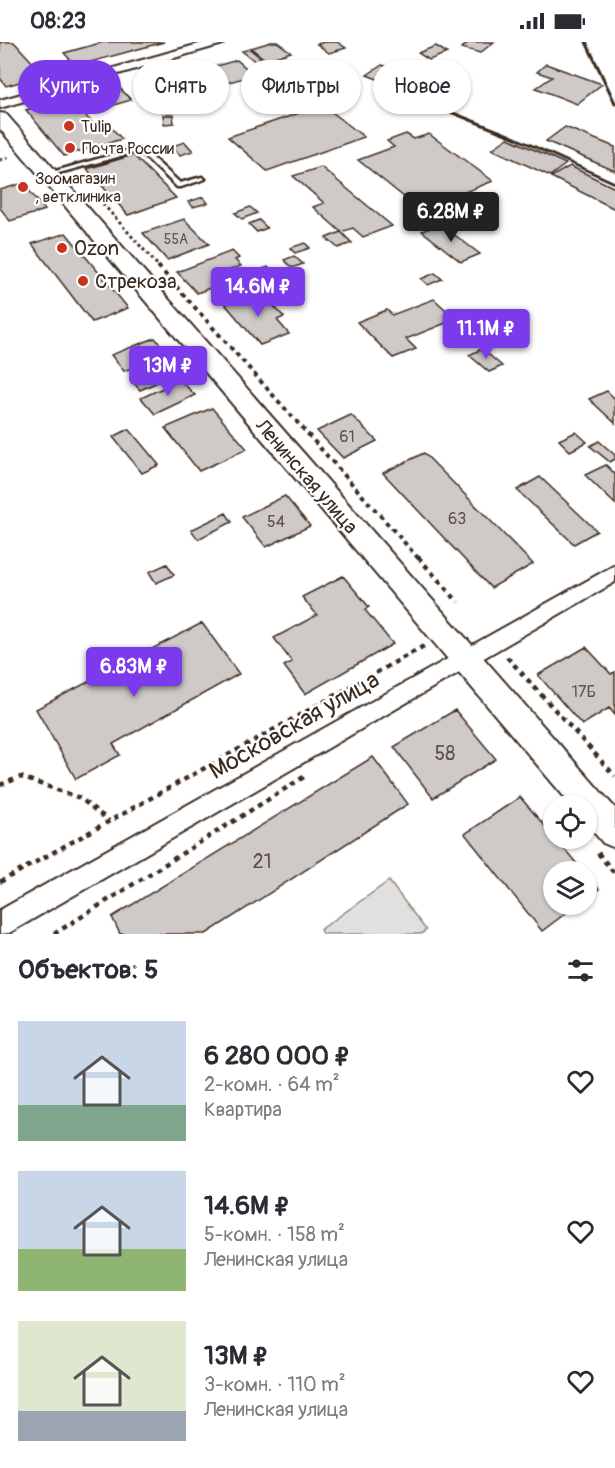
<!DOCTYPE html>
<html lang="ru">
<head>
<meta charset="utf-8">
<style>
  :root { --surface:#fff; --page:#f7f7f7; --text:#2b2b33; --muted:#7c7c81; --accent:#7c3aed }
  body { margin:0; font-family:Pangolin,sans-serif; background:var(--page); color:var(--text); height:100vh; display:flex; flex-direction:column; font-size:22px; white-space:nowrap }
  * { box-sizing:border-box; margin:0 }
  p { font-size:20px; color:var(--muted) }
  .icon { flex:none; width:33px; height:33px; fill:none; stroke:currentColor; stroke-width:2; stroke-linecap:round; stroke-linejoin:round }
  .map { position:relative; height:892px; overflow:hidden }
  .drawer { display:flex; flex-direction:column; background:var(--surface); flex:1 }
  .drawer>* { flex:none }
  .guide { position:absolute; left:18px; top:18px; width:579px; height:54px; display:flex; gap:12px }
  .controls { position:absolute; left:543px; top:753px; display:grid; gap:12px }
  .controls a { display:grid; place-items:center; width:54px; height:54px; border-radius:50%; background:var(--surface); box-shadow:0 2px 4px #0004; font-size:30px }
  .price { position:absolute; translate:-50% -51px; padding:0 14px; border-radius:6px; background:var(--accent); color:#fff; font-size:20px; line-height:39px; filter:drop-shadow(0 2px 3px #0008) }
  .price::after { content:''; position:absolute; left:50%; top:36px; width:18px; height:14px; margin-left:-9px; background:inherit; clip-path:polygon(0 0,100% 0,50% 100%) }
  .price.active { background:#222; color:#fff }
  ul { padding:0; list-style:none }
  li { display:flex; align-items:center; gap:18px; height:150px; padding:0 18px }
  li span { display:grid; place-items:center; flex:none; width:168px; height:120px; border-radius:0px; color:#555 }
  li>.icon { margin-inline-start:auto }
  span .icon { width:72px; height:72px; fill:#fffc; stroke-width:1 }
  li b { font-size:26px }
  h2 { display:flex; justify-content:space-between; align-items:center; height:72px; padding:0 18px; font-size:26px }
  .tag { padding:0 21px; border-radius:27px; background:var(--surface); box-shadow:0 2px 4px #0004; font-size:21px; line-height:54px }
  .tag.active { background:var(--accent); color:#fff }
  .status { display:flex; justify-content:space-between; align-items:center; height:42px; padding:0 30px; background:var(--surface); direction:ltr }
  .status svg { height:16px; fill:currentColor }
  .map>svg:first-child { display:block }
</style>
</head>
<body>
<div class="status"><b>08:23</b><svg viewBox="0 0 49 12"><path d="M0 12V9h3v3zM5 12V6h3v6zM10 12V3h3v9zM15 12V0h3v12zM26 1h20v11H26zM47 4h2v5h-2z"/></svg></div>
<div class="map">
<svg width="615" height="892" viewBox="0 0 615 892">
  <rect width="100%" height="100%" fill="#fff"/>
  <filter id="ink" filterUnits="userSpaceOnUse"><feTurbulence type="fractalNoise" baseFrequency=".0167" numOctaves="2"/><feDisplacementMap in="SourceGraphic" scale="12" xChannelSelector="R" yChannelSelector="G"/><feConvolveMatrix kernelMatrix="1 2 1 2 8 2 1 2 1" color-interpolation-filters="sRGB"/></filter>
  <g filter="url(#ink)">
    <path fill="#e2e0de" stroke="#8e857e" stroke-width="1.5" d="M389 839 426 888 421 892H323L320 888Z"/>
    <path fill="#cfcac7" stroke="#3b2a1e" stroke-width="1.5" d="M0 0H14L44 33 6 44 0 36Z
      M104 0H164L76 24 64 11Z
      M271 0H277L291 10 266 18 251 6Z
      M325 0H337L346 6 329 11 317 2Z
      M469 0H494L480 11 462 6Z
      M436 4 447 11 429 18 418 11Z
      M250 7 263 18 256 20 242 9Z
      M274 17 283 25 272 28 262 20Z
      M237 18 254 33 153 62 137 47Z
      M546 22 602 42 577 62 536 46 552 35 537 30Z
      M382 23 427 40 411 50 367 33Z
      M428 42 460 54 437 69 405 57Z
      M117 43 131 58 84 72 95 84 107 81 122 97 64 114 26 68Z
      M203 59 208 64 195 67 191 62Z
      M323 63 364 95 267 129 228 95Z
      M163 73H173L174 81 164 82Z
      M565 85 615 105V129L546 99Z
      M406 92 414 97 429 92 493 139 420 168 358 118 394 105 387 99Z
      M508 96 566 122 550 134 492 107Z
      M185 100 193 109 180 113 172 104Z
      M133 113 176 156 128 173 87 127Z
      M570 124 615 146V167L551 135Z
      M321 125 392 184 363 195 353 186 341 190 313 165 324 161 293 134Z
      M23 141 45 168 10 179 0 166V148Z
      M203 155 208 161 193 165 188 160Z
      M250 165 257 171 242 177 235 171Z
      M184 177 209 202 167 218 143 191Z
      M259 178 267 186 257 190 249 182Z
      M440 182 480 212 461 220 422 189Z
      M341 190 352 201 338 206 326 196Z
      M66 191 128 266 92 280 32 202Z
      M305 201 310 206 295 211 290 206Z
      M232 209 239 216 235 218 241 224 221 231 228 239 197 251 177 230Z
      M294 214 303 222 292 226 284 218Z
      M268 225 274 231 251 240 244 234Z
      M435 231 442 237 428 243 421 237Z
      M253 251 262 262 269 259 284 275 277 278 289 292 260 303 225 262Z
      M434 257 456 277 406 297 416 307 393 316 357 280 387 268 392 273Z
      M155 296 168 311 124 329 111 313Z
      M482 307 502 324 489 330 469 313Z
      M151 332 158 340 140 348 133 340Z
      M180 338 195 353 155 372 141 356Z
      M607 349 615 357V381L589 357Z
      M212 366 247 407 199 429 165 386Z
      M351 373 377 399 343 416 317 389Z
      M129 387 159 423 142 431 113 395Z
      M576 390 587 400 570 409 559 398Z
      M599 399 615 413V417L610 420 590 404Z
      M424 411 533 522 491 546 383 431Z
      M606 423 615 432V462L585 433Z
      M540 435 597 489 574 502 517 448Z
      M285 454 310 484 266 505 242 475Z
      M226 471 232 480 198 497 191 488Z
      M167 522 174 533 156 541 149 530Z
      M343 534 369 565 365 568 393 602 305 652 284 624 292 620 274 596 317 573 302 555Z
      M202 581 239 632 113 702 120 713 76 737 36 667Z
      M586 605 611 632 615 630V673L609 666 582 683 538 633Z
      M455 668 496 717 433 756 394 705Z
      M373 715 408 762 206 892H120L112 875Z
      M520 755 584 830H554V862H578L542 889 465 792Z
      M586 833 599 847 586 856Z"/>
    <g fill="none" stroke-linecap="round" stroke-linejoin="round">
      <g stroke="#3b2a1e" stroke-width="5">
        <path id="service" d="M136 106 145 109 180 141 202 135 205 137 181 145H177L141 111 136 110 48 134 45 132Z"/>
      </g>
      <g stroke="#3b2a1e" stroke-width="4">
        <path id="minor" d="M206 0H225L223 2 0 66V58Z
          M615 523V540L9 891 0 892V868Z"/>
      </g>
      <g stroke="#3b2a1e" stroke-width="4">
        <path id="secondary" d="M0 71 6 72 615 766V806L603 801 586 781V764H572L0 87Z"/>
      </g>
      <path stroke="#3b2a1e" stroke-width="3" stroke-dasharray="3 3" stroke-linecap="butt" d="M0 118 10 115
        M95 153 160 226"/>
      <path stroke="#3b2a1e" stroke-width="4" stroke-dasharray="4.5 4.5" stroke-linecap="butt" d="M158 224 419 517"/>
      <path stroke="#3b2a1e" stroke-width="4.5" stroke-dasharray="5 5" stroke-linecap="butt" d="M418 515 458 560
        M507 615 615 734
        M0 743 21 735 80 756 109 779
        M598 811 615 832
        M0 840 424 604
        M54 892 307 733"/>
      <use href="#service" fill="#fff" fill-rule="evenodd"/>
      <use href="#minor" fill="#fff" fill-rule="evenodd"/>
      <use href="#secondary" fill="#fff" fill-rule="evenodd"/>
      <path stroke="#3b2a1e" stroke-width="3" d="M586 0 615 61
        M448 69 511 94 615 141"/>
    </g>
  </g>
  <g fill="#c8321e" stroke="#fff" stroke-width="2">
    <circle cx="69" cy="84" r="6"/>
    <circle cx="70" cy="106" r="6"/>
    <circle cx="23" cy="145" r="6"/>
    <circle cx="62" cy="206" r="6"/>
    <circle cx="83" cy="239" r="6"/>
  </g>
  <g text-anchor="middle" stroke-width="4.5" stroke-linejoin="round" paint-order="stroke">
    <g font-size="14" fill="#605248">
      <text x="176" y="202">55А</text>
    </g>
    <g font-size="16" fill="#3b2a1e" stroke="#fff" text-anchor="start">
      <text x="81" y="90">Tulip</text>
      <text x="82" y="112">Почта России</text>
      <text x="35" y="142">Зоомагазин<tspan x="35" dy="18">, ветклиника</tspan></text>
    </g>
    <g font-size="16" fill="#605248">
      <text x="347" y="400">61</text>
      <text x="457" y="482">63</text>
      <text x="276" y="485">54</text>
      <text x="584" y="655">17Б</text>
    </g>
    <g font-size="20" fill="#3b2a1e" stroke="#fff" text-anchor="start">
      <text x="74" y="213">Ozon</text>
      <text x="95" y="246">Стрекоза</text>
    </g>
    <g font-size="20" fill="#3b2a1e" stroke="#fff">
      <text transform="translate(307 434) rotate(49)" y="7">Ленинская улица</text>
    </g>
    <g font-size="20" fill="#605248">
      <text x="445" y="718">58</text>
      <text x="262" y="826">21</text>
    </g>
    <g font-size="24" fill="#3b2a1e" stroke="#fff">
      <text transform="translate(294 683) rotate(-30)" y="8">Московская улица</text>
    </g>
  </g>
</svg>
<div class="controls">
<a><svg class="icon" aria-label="locate" viewBox="0 0 24 24"><circle cx="12" cy="12" r="6"/><path d="M12 2v4M12 18v4M2 12h4M18 12h4"/></svg></a>
<a><svg class="icon" aria-label="layers" viewBox="0 0 24 24"><path d="M12 4l9 5-9 5-9-5zM3 14l9 5 9-5"/></svg></a>
</div>
<b class="price active" style="left:451px;top:201px">6.28M ₽</b>
<b class="price" style="left:258px;top:276px">14.6M ₽</b>
<b class="price" style="left:486px;top:318px">11.1M ₽</b>
<b class="price" style="left:168px;top:355px">13M ₽</b>
<b class="price" style="left:134px;top:656px">6.83M ₽</b>
<div class="guide">
<a class="tag active">Купить</a>
<a class="tag">Снять</a>
<a class="tag">Фильтры</a>
<a class="tag">Новое</a>
</div>
</div>
<section class="drawer">
<h2>Объектов: 5<svg class="icon" aria-label="filters" viewBox="0 0 24 24"><path d="M4 7h16M4 17h16"/><circle cx="9" cy="7" r="2"/><circle cx="15" cy="17" r="2"/></svg></h2>
<ul>
<li><span style="background:linear-gradient(#c9d6e8 70%,#7fa58c 0)"><svg class="icon" aria-label="home" viewBox="0 0 24 24"><path d="M3 11l9-7 9 7M6 9v11h12V9"/></svg></span><div><b>6 280 000 ₽</b><p>2-комн. · 64 m²</p><p>Квартира</p></div><svg class="icon" aria-label="heart" viewBox="0 0 24 24"><path d="M12 20l-8-8c-3-5 5-10 8-4 3-6 11-1 8 4z"/></svg></li>
<li><span style="background:linear-gradient(#c9d6e8 65%,#8fb573 0)"><svg class="icon" aria-label="home" viewBox="0 0 24 24"><path d="M3 11l9-7 9 7M6 9v11h12V9"/></svg></span><div><b>14.6M ₽</b><p>5-комн. · 158 m²</p><p>Ленинская улица</p></div><svg class="icon" aria-label="heart" viewBox="0 0 24 24"><path d="M12 20l-8-8c-3-5 5-10 8-4 3-6 11-1 8 4z"/></svg></li>
<li><span style="background:linear-gradient(#dfe7d0 75%,#9aa5b1 0)"><svg class="icon" aria-label="home" viewBox="0 0 24 24"><path d="M3 11l9-7 9 7M6 9v11h12V9"/></svg></span><div><b>13M ₽</b><p>3-комн. · 110 m²</p><p>Ленинская улица</p></div><svg class="icon" aria-label="heart" viewBox="0 0 24 24"><path d="M12 20l-8-8c-3-5 5-10 8-4 3-6 11-1 8 4z"/></svg></li>
</ul>
</section>
</body>
</html>
